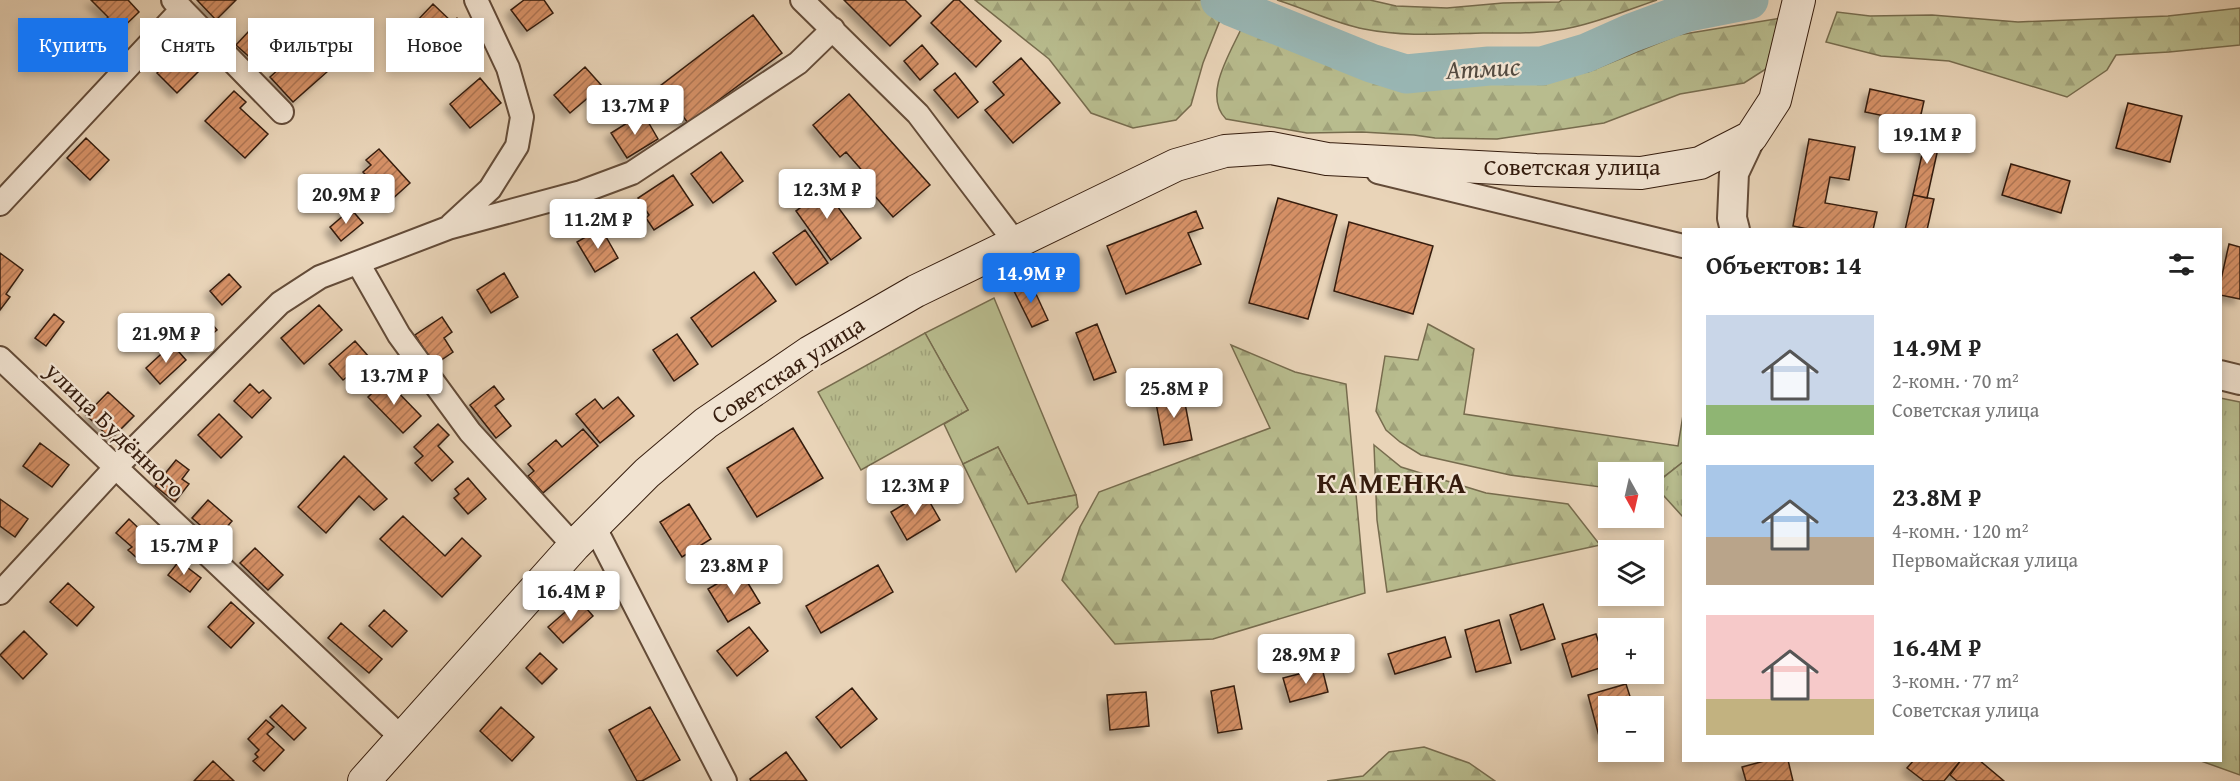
<!DOCTYPE html>
<html lang="ru">
<head>
<meta charset="utf-8">
<style>
  :root { --surface:#fff; --page:#f6f6f6; --text:#222; --muted:#767676; --accent:#1a73e8 }
  body { margin:0; font-family:"Gentium Book Plus",serif; background:var(--page); color:var(--text); height:100vh; display:flex; flex-direction:column; font-size:22px; white-space:nowrap }
  * { box-sizing:border-box; margin:0 }
  p { font-size:20px; color:var(--muted) }
  .icon { flex:none; width:33px; height:33px; fill:none; stroke:currentColor; stroke-width:2; stroke-linecap:round; stroke-linejoin:round }
  .map { position:relative; flex:1; overflow:hidden }
  .side { position:absolute; left:1682px; top:228px; width:540px; height:534px; display:flex; flex-direction:column; background:var(--surface); border-radius:0px; box-shadow:0 3px 9px #0003 }
  .side>* { flex:none }
  .guide { position:absolute; left:18px; top:18px; width:570px; height:54px; display:flex; gap:12px }
  .needle { width:39px; rotate:172deg }
  .controls { position:absolute; left:1598px; top:462px; display:grid; gap:12px }
  .controls a { display:grid; place-items:center; width:66px; height:66px; border-radius:0px; background:var(--surface); box-shadow:0 3px 9px #0003; font-size:30px }
  .price { position:absolute; translate:-50% -51px; padding:0 14px; border-radius:6px; background:#fff; color:#222; font-size:20px; line-height:39px; filter:drop-shadow(0 2px 3px #0008) }
  .price::after { content:''; position:absolute; left:50%; top:36px; width:18px; height:14px; margin-left:-9px; background:inherit; clip-path:polygon(0 0,100% 0,50% 100%) }
  .price.selected { background:var(--accent); color:#fff }
  ul { padding:0; list-style:none }
  li { display:flex; align-items:center; gap:18px; height:150px; padding:0 24px }
  li span { display:grid; place-items:center; flex:none; width:168px; height:120px; border-radius:0px; color:#555 }
  li>.icon { margin-inline-start:auto }
  span .icon { width:72px; height:72px; fill:#fffc; stroke-width:1 }
  li b { font-size:26px }
  h2 { display:flex; justify-content:space-between; align-items:center; height:72px; padding:0 24px; font-size:26px }
  .tag { padding:0 21px; border-radius:0px; background:var(--surface); box-shadow:0 3px 9px #0003; font-size:21px; line-height:54px }
  .tag.selected { background:var(--accent); color:#fff }
  .map>svg:first-child { display:block }
</style>
</head>
<body>
<div class="map">
<svg width="2240" height="781" viewBox="0 0 2240 781">
  <defs>
    <pattern id="forest-firs" width="22" height="20" patternUnits="userSpaceOnUse" patternTransform="scale(1.5)"><rect width="22" height="20" fill="#b8bc8e"/><path d="M5 1l3.5 6h-7zM16 11l3.5 6h-7z" fill="#9fa179"/></pattern>
    <pattern id="park-tufts" width="24" height="20" patternUnits="userSpaceOnUse" patternTransform="scale(1.5)"><rect width="24" height="20" fill="#b8bc8e"/><path d="M3 7l-1-3M5 7V3M7 7l1-3M15 17l-1-3M17 17v-4M19 17l1-3" fill="none" stroke="#9fa179"/></pattern>
    <pattern id="building-hatch" width="6" height="6" patternUnits="userSpaceOnUse" patternTransform="scale(1.5)"><rect width="6" height="6" fill="#d59066"/><path d="M-1 1l2-2M0 6l6-6M5 7l2-2" fill="none" stroke="#ae7552"/></pattern>
    <filter id="shadow"><feDropShadow dx="-5.5" dy="5.5" stdDeviation="3" flood-color="#0004"/></filter>
  </defs>
  <rect width="100%" height="100%" fill="#e9d4b8"/>
  <filter id="stains"><feTurbulence type="fractalNoise" baseFrequency=".00333" numOctaves="4"/><feColorMatrix values="0 0 0 0 .2 0 0 0 0 .09 0 0 0 0 .02 0 0 0 .5 -.17"/></filter>
  <radialGradient id="worn" r=".72"><stop offset=".6" stop-color="#630" stop-opacity="0"/><stop offset="1" stop-color="#630" stop-opacity=".3"/></radialGradient>
  <path fill="#b8bc8e" stroke="#776c4e" stroke-width="1.5" d="M994 298 1076 495 1028 504 998 447 963 464 944 424 968 410 925 333Z"/>
  <path fill="url(#forest-firs)" stroke="#776c4e" stroke-width="1.5" d="M975 0H1204L1224 10 1203 63 1191 105 1176 120 1133 128 1091 113 1049 59Z
    M1277 0H1370L1396 6 1447 8 1503 3 1559 2 1562 0H1657C1630 9 1602 21 1574 27 1543 34 1515 33 1483 33 1443 34 1404 37 1364 29 1334 23 1306 9 1277 0Z
    M2240 8V45L2169 52 2116 55 2107 70 2067 97 1949 61 1881 56 1826 42 1837 12 1870 16 1932 15 2018 22 2168 16Z
    M1781 18 1769 67 1744 83 1680 94 1604 123 1497 139 1435 138 1414 135 1362 132 1307 133 1226 119C1202 95 1231 52 1242 27L1285 40 1326 57 1363 76 1418 86 1496 77 1542 78 1588 72 1678 35Z
    M1428 324 1474 349 1464 414 1678 446 1683 415V462L1653 485V472H1608V488L1510 475 1421 455 1400 442 1386 430 1376 411 1385 356 1418 360Z
    M1231 345 1295 372 1346 384 1365 593 1213 639 1115 644 1062 580 1080 527 1099 492 1270 428Z
    M1374 445 1401 467 1486 493 1568 504 1600 545 1387 592 1377 520Z
    M998 447 1028 504 1076 495 1078 507 1016 572 963 464Z
    M1424 747 1469 763 1495 781H1327L1363 776 1389 752Z"/>
  <path fill="url(#park-tufts)" stroke="#776c4e" stroke-width="1.5" d="M925 333 968 410 861 470 818 392Z
    M2220 398 2240 402V775L2201 761 2220 760Z
    M1683 462V517L1654 485Z"/>
  <g fill="none" stroke-linecap="round" stroke-linejoin="round">
    <path stroke="#99b7b5" stroke-width="39" d="M1220 0 1232 7 1371 63 1406 74 1489 66H1542L1586 53 1631 33 1688 12 1749 0"/>
  </g>
  <path fill="url(#building-hatch)" stroke="#361d0e" stroke-width="1.5" filter="url(#shadow)" d="M91 0H128L139 12 113 37 101 25 108 17Z
    M197 0H236L216 20Z
    M524 0H544L553 13 527 31 511 10Z
    M844 0H905L921 16 890 46Z
    M954 0H959L1001 41 976 67 931 23Z
    M433 4 453 23 457 18 464 25 441 49 415 23Z
    M753 15 782 53 688 123 660 86Z
    M249 31 268 48 255 62 236 45Z
    M922 45 938 64 920 80 904 61Z
    M180 51 200 70 177 93 157 73Z
    M299 51 310 63 316 58 328 71 293 102 270 77Z
    M1021 58 1060 103 1013 143 985 110 1004 95 993 82Z
    M585 67 602 86 570 113 554 95Z
    M955 73 978 102 958 118 934 90Z
    M480 78 501 103 470 128 450 104Z
    M1870 89 1924 101 1919 123 1865 112Z
    M234 91 246 102 240 108 268 134 245 158 205 121Z
    M849 94 930 185 893 217 867 187 872 182 846 152 840 157 813 125Z
    M2128 103 2182 116 2170 162 2116 148Z
    M643 113 658 139 627 158 611 133Z
    M1927 132 1941 135 1927 198 1913 195Z
    M86 138 109 160 90 180 67 158Z
    M1809 139 1855 147 1849 180 1830 177 1825 203 1877 212 1873 230H1813L1793 226Z
    M379 149 410 183 390 201 363 172 371 165 366 160Z
    M721 152 743 181 713 203 691 174Z
    M2011 164 2070 181 2061 213 2002 195Z
    M673 175 693 205 654 230 646 218 649 215 638 198Z
    M814 175 861 238 831 260 796 211 812 199 801 184Z
    M1913 195 1934 199 1927 230H1905Z
    M1278 198 1337 215 1308 319 1249 303Z
    M351 209 363 223 341 241 330 227Z
    M1196 211 1203 228 1188 233 1201 264 1126 294 1107 246Z
    M1349 222 1433 246 1413 314 1334 291Z
    M601 228 618 258 595 272 577 242Z
    M805 230 828 263 796 285 773 253Z
    M2229 244 2240 247V299L2220 295V284Z
    M0 253 23 270 6 294 10 297 0 310Z
    M754 272 776 301 712 347 691 318Z
    M504 273 518 297 491 313 477 290Z
    M229 274 241 287 222 305 210 291Z
    M1030 281 1048 320 1032 327 1013 289Z
    M319 305 342 330 304 364 281 338Z
    M54 314 64 322 46 346 35 338Z
    M442 317 452 332 444 338 453 352 434 365 415 335Z
    M207 318 217 330 196 348 185 336Z
    M1097 324 1116 372 1094 380 1076 333Z
    M677 334 698 364 674 381 653 350Z
    M355 341 369 357 363 362 371 371 360 380 353 372 343 380 329 364Z
    M172 344 186 360 160 384 146 368Z
    M386 380 421 416 403 433 368 397Z
    M250 384 259 393 263 390 271 398 252 418 234 401Z
    M494 386 504 399 495 406 511 426 496 438 470 405Z
    M108 392 134 416 111 439 86 415Z
    M1183 393 1192 440 1164 445 1155 398Z
    M618 397 634 416 600 443 576 414 595 399 603 409Z
    M219 414 242 437 221 458 198 435Z
    M438 424 449 435 438 446 453 462 432 481 415 463 423 456 414 447Z
    M793 428 823 478 757 517 727 468Z
    M583 429 598 446 543 493 528 476 534 471 528 464 556 440 562 447Z
    M40 443 69 465 52 487 23 466Z
    M344 456 387 499 374 510 359 496 326 533 298 507Z
    M176 460 189 470 182 479 189 484 175 502 155 486Z
    M468 478 486 499 468 514 454 498 459 494 455 489Z
    M924 492 940 520 907 540 891 512Z
    M0 499 28 519 15 537 0 526Z
    M208 500 232 521 216 539 192 518Z
    M689 504 711 539 682 557 660 522Z
    M403 516 445 556 462 538 481 556 442 597 380 539Z
    M129 519 153 542 137 558 128 550 132 547 116 533Z
    M255 548 283 575 268 590 240 563Z
    M179 561 201 578 190 592 168 575Z
    M878 565 893 592 821 633 806 606Z
    M740 570 760 603 728 622 708 589Z
    M68 583 94 607 77 626 50 602Z
    M579 600 593 616 563 643 548 627Z
    M231 602 254 623 231 648 208 627Z
    M1543 604 1555 639 1521 650 1510 615Z
    M384 610 407 631 392 647 369 626Z
    M1499 620 1511 663 1476 672 1465 630Z
    M341 623 382 659 369 673 328 638Z
    M749 627 768 651 737 676 717 651Z
    M24 631 47 654 23 679 0 655Z
    M1596 634 1606 666 1572 677 1562 644Z
    M1445 637 1451 657 1395 674 1388 654Z
    M540 653 557 669 542 684 526 668Z
    M1322 668 1328 692 1290 702 1283 678Z
    M1626 684 1633 706H1608V734L1599 736 1588 695Z
    M1234 686 1242 729 1218 733 1211 691Z
    M852 688 877 719 841 748 816 717Z
    M1146 692 1149 726 1110 730 1107 695Z
    M282 705 306 728 294 740 270 717Z
    M501 707 534 737 512 761 480 731Z
    M650 707 680 760 642 781H637L609 730Z
    M266 720 274 727 267 734 284 750 264 771 253 761 258 757 255 754 259 750 248 739Z
    M786 752 807 781H751L750 779Z
    M1768 760H1788L1793 781H1746L1742 767Z
    M1914 760H1961L1944 781H1924L1907 768Z
    M1961 760H1979L2004 781H1957L1950 775Z
    M213 761 234 781H194Z"/>
  <g fill="none" stroke-linecap="round" stroke-linejoin="round">
    <g stroke="#634b38" stroke-width="26">
      <path id="minor" d="M173 0 282 112
        M802 0 918 114 1015 242
        M1378 172 1683 246
        M0 204 182 9
        M451 225 490 189 517 146 522 117 508 68 476 0
        M358 263 399 335 470 432 574 546
        M0 358 402 738
        M594 526 725 781
        M0 593 115 468 280 303 320 277 448 228 581 192 632 173 798 63 833 29"/>
    </g>
    <g stroke="#634b38" stroke-width="32">
      <path id="tertiary" d="M1735 230 1732 218 1734 173 1751 137
        M2220 375 2240 380"/>
    </g>
    <g stroke="#361d0e" stroke-width="34">
      <path id="secondary" d="M364 781 574 546 647 473 706 423 810 352 916 291 1176 165 1225 151 1271 148 1327 159 1536 170 1641 173 1700 163 1751 137 1775 100 1799 0"/>
    </g>
    <use href="#minor" stroke="#f1e3d1" stroke-width="22"/>
    <use href="#tertiary" stroke="#f1e3d1" stroke-width="28"/>
    <use href="#secondary" stroke="#f1e3d1" stroke-width="32"/>
  </g>
  <g text-anchor="middle" stroke-width="4.5" stroke-linejoin="round" paint-order="stroke">
    <g font-size="24" fill="#361d0e" stroke="#f1e3d1">
      <text x="1572" y="175">Советская улица</text>
      <text transform="translate(788 370) rotate(-33)" y="8">Советская улица</text>
      <text transform="translate(115 430) rotate(44)" y="8">улица Будённого</text>
    </g>
    <g font-size="26" font-style="italic" fill="#544b40" stroke="#f1e3d1">
      <text transform="translate(1483 68) rotate(-3)" y="9">Атмис</text>
    </g>
    <g font-size="30" font-weight="bold" letter-spacing="1.5" fill="#361d0e" stroke="#f1e3d1">
      <text x="1392" y="493">КАМЕНКА</text>
    </g>
  </g>
  <rect width="100%" height="100%" filter="url(#stains)"/>
  <rect width="100%" height="100%" fill="url(#worn)"/>
</svg>
<div class="controls">
<a><svg class="needle" viewBox="-14 -14 28 28"><path d="M0-13l5 13h-10z" fill="#e53935"/><path d="M0 13l5-13h-10z" fill="#767676"/></svg></a>
<a><svg class="icon" aria-label="layers" viewBox="0 0 24 24"><path d="M12 4l9 5-9 5-9-5zM3 14l9 5 9-5"/></svg></a>
<a>+</a>
<a>−</a>
</div>
<b class="price" style="left:635px;top:136px">13.7M ₽</b>
<b class="price" style="left:1927px;top:165px">19.1M ₽</b>
<b class="price" style="left:827px;top:220px">12.3M ₽</b>
<b class="price" style="left:346px;top:225px">20.9M ₽</b>
<b class="price" style="left:598px;top:250px">11.2M ₽</b>
<b class="price selected" style="left:1031px;top:304px">14.9M ₽</b>
<b class="price" style="left:166px;top:364px">21.9M ₽</b>
<b class="price" style="left:394px;top:406px">13.7M ₽</b>
<b class="price" style="left:1174px;top:419px">25.8M ₽</b>
<b class="price" style="left:915px;top:516px">12.3M ₽</b>
<b class="price" style="left:184px;top:576px">15.7M ₽</b>
<b class="price" style="left:734px;top:596px">23.8M ₽</b>
<b class="price" style="left:571px;top:622px">16.4M ₽</b>
<b class="price" style="left:1306px;top:685px">28.9M ₽</b>
<div class="guide">
<a class="tag selected">Купить</a>
<a class="tag">Снять</a>
<a class="tag">Фильтры</a>
<a class="tag">Новое</a>
</div>
<section class="side">
<h2>Объектов: 14<svg class="icon" aria-label="filters" viewBox="0 0 24 24"><path d="M4 7h16M4 17h16"/><circle cx="9" cy="7" r="2"/><circle cx="15" cy="17" r="2"/></svg></h2>
<ul>
<li><span style="background:linear-gradient(#c9d6e8 75%,#8fb573 0)"><svg class="icon" aria-label="home" viewBox="0 0 24 24"><path d="M3 11l9-7 9 7M6 9v11h12V9"/></svg></span><div><b>14.9M ₽</b><p>2-комн. · 70 m²</p><p>Советская улица</p></div></li>
<li><span style="background:linear-gradient(#a9c7e8 60%,#b9a48a 0)"><svg class="icon" aria-label="home" viewBox="0 0 24 24"><path d="M3 11l9-7 9 7M6 9v11h12V9"/></svg></span><div><b>23.8M ₽</b><p>4-комн. · 120 m²</p><p>Первомайская улица</p></div></li>
<li><span style="background:linear-gradient(#f6c9c9 70%,#c2b280 0)"><svg class="icon" aria-label="home" viewBox="0 0 24 24"><path d="M3 11l9-7 9 7M6 9v11h12V9"/></svg></span><div><b>16.4M ₽</b><p>3-комн. · 77 m²</p><p>Советская улица</p></div></li>
</ul>
</section>
</div>
</body>
</html>
